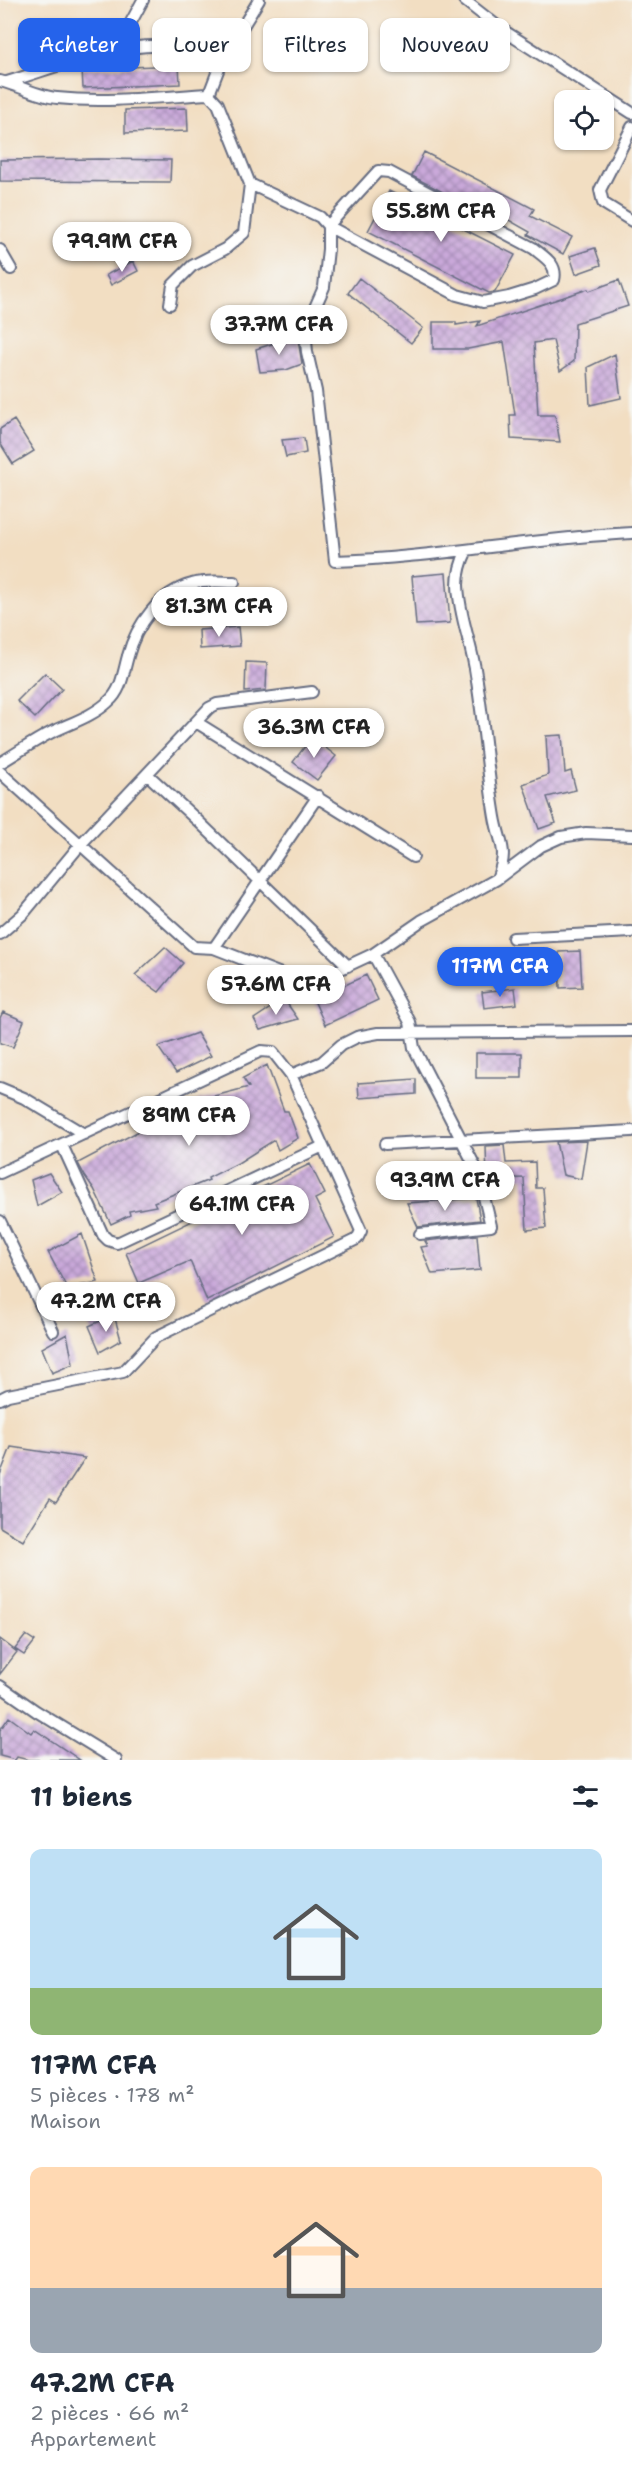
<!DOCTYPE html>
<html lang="fr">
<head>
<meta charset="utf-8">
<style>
  :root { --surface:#fff; --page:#f6f6f7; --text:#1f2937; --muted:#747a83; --accent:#2563eb }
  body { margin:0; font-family:"Shantell Sans",sans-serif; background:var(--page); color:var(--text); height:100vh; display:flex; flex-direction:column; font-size:22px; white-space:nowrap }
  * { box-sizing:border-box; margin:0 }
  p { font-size:20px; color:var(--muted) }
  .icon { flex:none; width:33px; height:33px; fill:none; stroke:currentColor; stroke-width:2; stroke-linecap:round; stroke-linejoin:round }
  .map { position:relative; height:1760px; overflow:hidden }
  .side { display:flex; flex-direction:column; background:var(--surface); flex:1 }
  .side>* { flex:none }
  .top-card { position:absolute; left:18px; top:18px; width:597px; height:54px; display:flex; gap:12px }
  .tools { position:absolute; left:554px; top:90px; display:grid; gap:12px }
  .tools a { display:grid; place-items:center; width:60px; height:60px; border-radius:12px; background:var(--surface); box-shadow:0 2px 4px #0004; font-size:30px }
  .price { position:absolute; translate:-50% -51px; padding:0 14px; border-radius:21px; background:#fff; color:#222; font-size:20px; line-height:39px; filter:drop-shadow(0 2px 3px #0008) }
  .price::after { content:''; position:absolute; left:50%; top:36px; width:18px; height:14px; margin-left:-9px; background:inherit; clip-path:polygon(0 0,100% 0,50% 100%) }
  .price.selected { background:var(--accent); color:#fff }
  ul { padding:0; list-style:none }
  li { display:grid; align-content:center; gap:12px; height:318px; padding:0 30px }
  li span { display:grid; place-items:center; height:186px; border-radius:12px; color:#555 }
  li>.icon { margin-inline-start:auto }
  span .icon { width:108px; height:108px; fill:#fffc; stroke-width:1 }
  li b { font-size:26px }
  h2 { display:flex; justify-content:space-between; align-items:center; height:72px; padding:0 30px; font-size:26px }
  .chip { padding:0 21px; border-radius:12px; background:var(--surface); box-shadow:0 2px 4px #0004; font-size:21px; line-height:54px }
  .chip.selected { background:var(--accent); color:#fff }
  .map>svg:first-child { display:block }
</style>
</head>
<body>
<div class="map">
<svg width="632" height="1760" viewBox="0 0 632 1760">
  <defs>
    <pattern id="building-cross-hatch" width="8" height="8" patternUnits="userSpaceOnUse" patternTransform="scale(1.5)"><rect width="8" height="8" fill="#caa9da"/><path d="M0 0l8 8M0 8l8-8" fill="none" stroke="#a38ab4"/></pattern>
  </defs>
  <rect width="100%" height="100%" fill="#f6f6f2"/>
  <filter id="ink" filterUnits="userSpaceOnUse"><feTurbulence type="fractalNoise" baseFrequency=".0167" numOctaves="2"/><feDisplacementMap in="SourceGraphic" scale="12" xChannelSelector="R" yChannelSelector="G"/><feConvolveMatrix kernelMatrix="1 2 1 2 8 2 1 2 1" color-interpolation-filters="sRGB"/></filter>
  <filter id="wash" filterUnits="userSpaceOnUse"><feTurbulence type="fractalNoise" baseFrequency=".008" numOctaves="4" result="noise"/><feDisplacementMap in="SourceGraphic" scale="24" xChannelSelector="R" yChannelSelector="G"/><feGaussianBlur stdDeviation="1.35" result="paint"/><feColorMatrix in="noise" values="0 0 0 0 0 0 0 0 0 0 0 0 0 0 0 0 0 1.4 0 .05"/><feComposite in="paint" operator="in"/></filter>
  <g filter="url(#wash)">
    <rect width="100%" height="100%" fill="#f2dec2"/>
    <g id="blocks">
      <path fill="url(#building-cross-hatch)" d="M179 65 180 84 83 88 82 69Z
        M187 108 188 131 125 133V110Z
        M424 152 534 209 530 216 572 237 563 254 528 235 530 232 493 211 491 214 464 198 462 202 412 176Z
        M99 159 171 160 170 182 0 181V160Z
        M389 191 515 255 495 292 489 293 368 231Z
        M595 248 601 265 576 274 570 256Z
        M133 261 138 271 111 285 106 275Z
        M359 278 423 328 411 343 348 293Z
        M619 280 628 306 575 323 574 361 560 371 553 340 534 343 538 415H555L560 442 511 439 510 415H515L504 342 468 349H433V322H456V325L480 321 477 326 588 289 589 291Z
        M298 340 302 364 286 370 260 372 256 349 281 341Z
        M615 354 621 398 590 405 588 367Z
        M14 420 34 451 13 464 0 443V429Z
        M304 438 306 453 286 457 282 440Z
        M446 573 450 623 416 625 412 576Z
        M238 627 240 646 200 649 199 630Z
        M246 662 267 663 266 690 245 692Z
        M45 673 62 689 35 718 17 701Z
        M562 735 565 773 571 771 576 790 547 797 556 823 539 829 523 784 548 775 546 736Z
        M312 737 336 756 317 780 293 762Z
        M165 947 183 963 159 992 135 975Z
        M580 951 582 987 560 988 559 952Z
        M366 975 378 1000 325 1025 314 1000Z
        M515 988 517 1004 484 1008 482 992Z
        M284 999 298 1019 260 1030 254 1019Z
        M3 1012 24 1021 13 1047 0 1043V1018Z
        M197 1033 211 1056 176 1073 158 1047Z
        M476 1053H522V1078H476Z
        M267 1065 284 1111H288L298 1138 278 1150 274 1140 238 1163 208 1178 209 1180 154 1202 156 1206 129 1211 130 1215 111 1224 94 1189 85 1176 78 1163 158 1121 183 1112 199 1100 249 1087 243 1078Z
        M416 1079V1094L359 1098 358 1083Z
        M587 1141 581 1179 563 1175 556 1142Z
        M504 1145 506 1163 535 1162 536 1188H543L546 1228 527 1230 524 1178 487 1179 486 1146Z
        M310 1164 325 1194 315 1199 334 1237 207 1301 190 1261 139 1283 126 1253Z
        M49 1173 62 1192 37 1206 31 1180Z
        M476 1198 480 1220 418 1227 407 1203Z
        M82 1234 98 1282 67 1288 48 1252Z
        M477 1235 480 1270 432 1274 421 1247 428 1246 425 1241Z
        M114 1315 121 1340 100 1352 89 1326Z
        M67 1334 73 1364 52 1373 42 1348Z
        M11 1447 85 1458 56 1502 50 1498 23 1541 0 1527V1475Z
        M26 1635 35 1641 24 1655 15 1649Z
        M0 1639 17 1652 0 1674Z
        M9 1717 31 1733 34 1729 80 1760H29L17 1757 15 1760 0 1756V1730Z"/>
    </g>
  </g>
  <g filter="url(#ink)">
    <use href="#blocks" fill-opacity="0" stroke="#666c81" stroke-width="1.5"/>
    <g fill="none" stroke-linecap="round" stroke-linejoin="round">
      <g stroke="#666c81" stroke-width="14">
        <path id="street" d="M464 0 501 29 632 113
          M117 48 143 0
          M0 81C18 85 40 97 57 98 107 103 159 97 209 94L218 104 250 184 320 217 328 226V249L324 287 305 330 307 352 316 391 335 561C434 558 532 538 632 533
          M7 82C60 66 113 43 168 46 187 47 204 54 222 60
          M209 94 222 60 259 0
          M632 127 600 190 603 203 632 221
          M378 171 389 172 533 248C544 257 558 264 554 280L535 289 509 297 483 302 457 295 328 226Z
          M0 250 11 269
          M170 304 173 285 192 266 225 249 244 233 250 184
          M467 550C461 562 458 572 458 585 459 616 472 645 476 675 484 722 487 770 495 817 500 846 509 848 497 879
          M196 722 413 857
          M0 763C17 753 34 741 52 732 71 723 93 716 108 702 122 690 123 673 128 656 136 625 160 592 192 584 205 580 221 582 234 582
          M0 772 194 947 214 948 281 974 315 981 373 954 421 921 497 879 541 846 561 837 586 833 632 835
          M148 775 197 820 348 966
          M0 934 23 914 80 845 209 708 217 704 312 692
          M513 938 632 932
          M214 948 318 796
          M373 954 410 1022 414 1048 478 1172 491 1226 420 1234
          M291 1075 322 1062 341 1045 357 1037 378 1033 632 1031
          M0 1088 24 1098 84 1134
          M385 1144 632 1131
          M62 1145 103 1235 108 1240 117 1243 321 1147
          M0 1173 261 1051 273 1052 291 1075 361 1231 357 1239 156 1337 123 1372 8 1395 0 1399
          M0 1221 53 1331
          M0 1686 36 1711 116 1760"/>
      </g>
      <use href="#street" stroke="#fff" stroke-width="10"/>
    </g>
  </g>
</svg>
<div class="tools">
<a><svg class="icon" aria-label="locate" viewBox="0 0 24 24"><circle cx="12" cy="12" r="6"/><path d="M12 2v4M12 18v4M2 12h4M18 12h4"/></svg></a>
</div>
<b class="price" style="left:441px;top:243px">55.8M CFA</b>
<b class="price" style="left:122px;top:273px">79.9M CFA</b>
<b class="price" style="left:279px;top:356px">37.7M CFA</b>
<b class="price" style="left:219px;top:638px">81.3M CFA</b>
<b class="price" style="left:314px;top:759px">36.3M CFA</b>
<b class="price selected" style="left:500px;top:998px">117M CFA</b>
<b class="price" style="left:276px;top:1016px">57.6M CFA</b>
<b class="price" style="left:189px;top:1147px">89M CFA</b>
<b class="price" style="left:445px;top:1212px">93.9M CFA</b>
<b class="price" style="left:242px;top:1236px">64.1M CFA</b>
<b class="price" style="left:106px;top:1333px">47.2M CFA</b>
<div class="top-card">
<a class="chip selected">Acheter</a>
<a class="chip">Louer</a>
<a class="chip">Filtres</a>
<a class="chip">Nouveau</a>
</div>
</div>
<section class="side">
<h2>11 biens<svg class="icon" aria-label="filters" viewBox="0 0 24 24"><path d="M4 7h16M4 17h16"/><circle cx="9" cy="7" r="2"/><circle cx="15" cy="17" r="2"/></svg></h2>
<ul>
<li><span style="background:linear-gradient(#bfe0f5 75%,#8fb573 0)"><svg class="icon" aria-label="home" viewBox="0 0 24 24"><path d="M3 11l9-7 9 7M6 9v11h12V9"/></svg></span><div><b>117M CFA</b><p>5 pièces · 178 m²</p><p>Maison</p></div></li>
<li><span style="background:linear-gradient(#ffd9b3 65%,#9aa5b1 0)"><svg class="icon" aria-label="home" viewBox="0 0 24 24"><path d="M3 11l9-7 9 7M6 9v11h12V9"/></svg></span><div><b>47.2M CFA</b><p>2 pièces · 66 m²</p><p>Appartement</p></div></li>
</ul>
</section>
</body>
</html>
